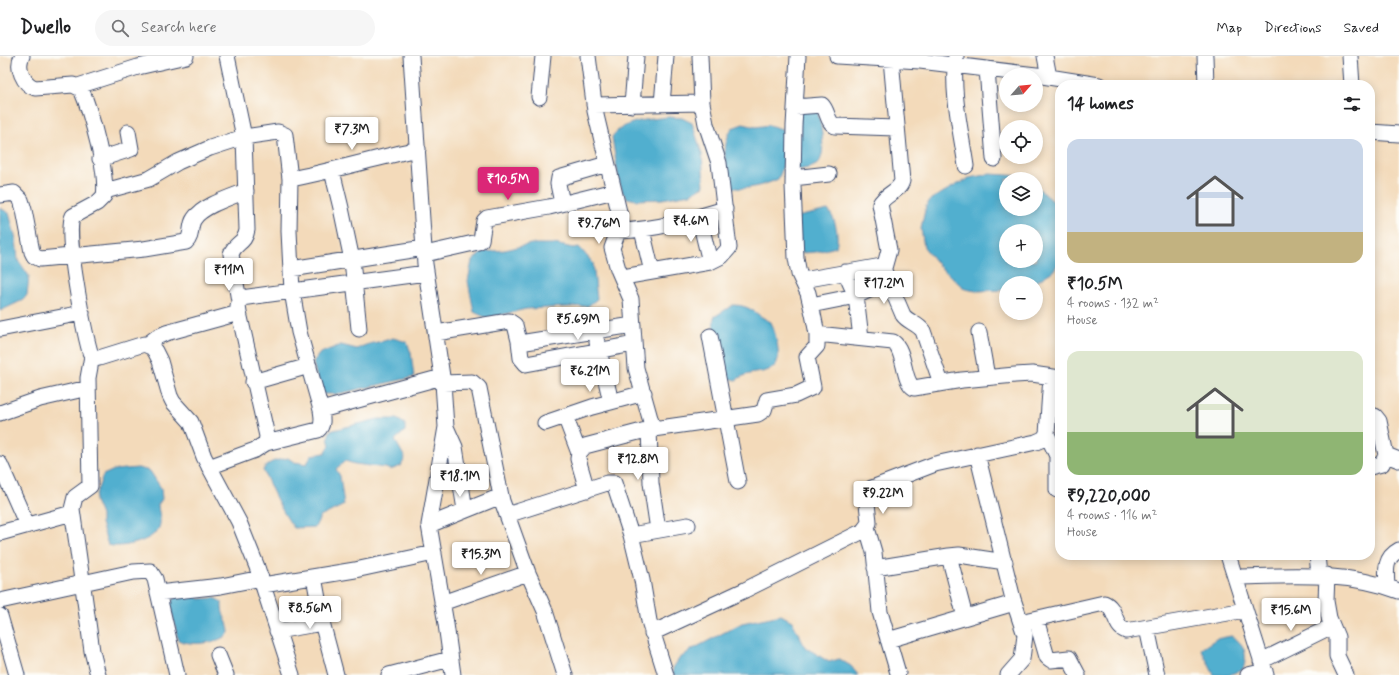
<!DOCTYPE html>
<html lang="en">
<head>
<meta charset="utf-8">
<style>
  :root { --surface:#fff; --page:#f6f6f6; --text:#202124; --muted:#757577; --line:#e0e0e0; --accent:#db2777 }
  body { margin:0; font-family:Mynerve,sans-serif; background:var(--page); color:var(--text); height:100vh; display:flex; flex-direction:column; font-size:15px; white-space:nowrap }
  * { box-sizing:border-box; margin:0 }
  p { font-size:13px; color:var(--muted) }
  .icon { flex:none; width:22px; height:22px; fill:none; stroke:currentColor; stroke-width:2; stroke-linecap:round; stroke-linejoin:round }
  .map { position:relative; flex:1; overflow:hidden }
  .sheet { position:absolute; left:1055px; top:24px; width:320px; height:480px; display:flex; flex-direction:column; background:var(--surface); border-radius:16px; box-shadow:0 2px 10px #0003 }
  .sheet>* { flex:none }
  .needle { width:26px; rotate:63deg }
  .controls { position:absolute; left:999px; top:12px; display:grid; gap:8px }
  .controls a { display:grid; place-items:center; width:44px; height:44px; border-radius:50%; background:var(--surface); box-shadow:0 2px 10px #0003; font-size:20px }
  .price { position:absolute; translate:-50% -34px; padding:0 9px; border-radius:4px; background:#fff; color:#222; font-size:13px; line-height:26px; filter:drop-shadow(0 1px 2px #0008) }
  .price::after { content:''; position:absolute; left:50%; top:24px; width:12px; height:9px; margin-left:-6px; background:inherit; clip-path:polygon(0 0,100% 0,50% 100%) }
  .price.current { background:var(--accent); color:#fff }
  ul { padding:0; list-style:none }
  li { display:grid; align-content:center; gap:8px; height:212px; padding:0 12px }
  li span { display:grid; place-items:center; height:124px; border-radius:12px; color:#555 }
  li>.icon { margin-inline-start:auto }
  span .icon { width:72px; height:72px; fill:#fffc; stroke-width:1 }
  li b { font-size:17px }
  h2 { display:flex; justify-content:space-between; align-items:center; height:48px; padding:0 12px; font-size:17px }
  header { display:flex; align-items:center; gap:24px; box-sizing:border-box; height:56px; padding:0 20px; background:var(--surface); border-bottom:1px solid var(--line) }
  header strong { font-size:19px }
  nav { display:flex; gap:22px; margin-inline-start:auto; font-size:14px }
  .search { width:280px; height:36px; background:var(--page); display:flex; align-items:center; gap:10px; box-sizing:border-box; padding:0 14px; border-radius:22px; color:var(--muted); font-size:15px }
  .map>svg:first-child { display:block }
</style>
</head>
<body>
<header>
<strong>Dwello</strong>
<div class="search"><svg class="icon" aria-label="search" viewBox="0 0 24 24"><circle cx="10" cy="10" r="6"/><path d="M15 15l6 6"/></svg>Search here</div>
<nav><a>Map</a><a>Directions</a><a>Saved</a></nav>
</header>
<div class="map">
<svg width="1399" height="619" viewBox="0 0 1399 619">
  <rect width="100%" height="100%" fill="#fdfcf7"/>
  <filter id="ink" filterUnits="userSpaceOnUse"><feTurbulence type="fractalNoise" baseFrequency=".025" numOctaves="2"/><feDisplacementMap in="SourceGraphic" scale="8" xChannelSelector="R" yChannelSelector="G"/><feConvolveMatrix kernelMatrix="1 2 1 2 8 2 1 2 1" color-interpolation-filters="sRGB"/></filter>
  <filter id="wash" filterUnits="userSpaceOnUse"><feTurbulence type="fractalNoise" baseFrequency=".012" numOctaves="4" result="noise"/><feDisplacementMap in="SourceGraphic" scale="16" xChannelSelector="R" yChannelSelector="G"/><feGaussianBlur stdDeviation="0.9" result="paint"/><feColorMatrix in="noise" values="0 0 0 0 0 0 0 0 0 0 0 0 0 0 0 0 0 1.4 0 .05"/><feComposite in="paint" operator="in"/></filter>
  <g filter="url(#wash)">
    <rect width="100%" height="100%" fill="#f3daba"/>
    <path fill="#51afcf" stroke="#366f96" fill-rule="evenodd" d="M797 54 817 55C821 66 828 102 816 109 811 112 803 113 797 114Z
      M667 61 682 62 692 67 702 98 704 130 690 138 662 143 636 144 627 142 623 137 619 125 612 81C624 64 647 64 667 61Z
      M743 68 756 71 769 69 782 73C785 89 786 108 778 123 765 129 742 136 729 130 725 109 721 91 732 72Z
      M990 118 1022 120 1026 123H1006V153H1036V130L1055 147 1059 160 1060 205 1053 215 1034 227H1006V234L976 235 965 233 939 210 924 191 921 172 926 150 931 143 969 122ZM1006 175H1036V205H1006Z
      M0 152 9 157 16 183 18 204 29 220 27 239 23 244 0 255Z
      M828 154C836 163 839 180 836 191L816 196 800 197 797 161Z
      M531 188H554L573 192 579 191 593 207 597 243 588 250 526 253 487 262 474 256 468 225 472 205 483 196 505 194Z
      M733 249C752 249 755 259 771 266 775 276 785 307 771 313 759 319 751 314 736 324L727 322C716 306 712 281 714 261Z
      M393 282 407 286 411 297 414 321 337 338H321L313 306 320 297 341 289 357 293C369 286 379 287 393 282Z
      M378 363H397L405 368V375L395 384 405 402 401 410 390 414 386 412 355 408 345 405 336 413 340 420 344 449 320 461 315 471 294 472C281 455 272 434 263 414 268 405 278 404 288 402L294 406 307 408 311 399 325 397 330 389 328 382 330 375Z
      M138 412 150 415 161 432 162 443 158 449C158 454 161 462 160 468 158 485 121 493 108 489L101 467V459L95 445 96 438 103 419 114 414Z
      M195 538 199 543 214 542 222 546C221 562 229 564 229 577 219 588 191 590 178 584L170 547 175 542Z
      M781 559 792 565 805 591 829 606 839 603 851 610 858 619H673V612L679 603 691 594 742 567Z
      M1231 580C1245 587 1248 599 1243 613L1229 619H1214L1201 593 1216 583Z"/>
  </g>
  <g filter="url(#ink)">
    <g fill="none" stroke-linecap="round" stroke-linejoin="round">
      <g stroke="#3b496c" stroke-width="17">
        <path id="minor" d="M22 0C16 11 23 28 35 32L73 29 81 33C91 56 108 116 104 140L97 147 73 160C64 176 84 274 90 296L95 303 99 302 144 288 151 291 155 295 160 305 170 340 173 346 191 366 204 401 239 466 257 511 292 619
          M227 0 244 81 247 174C245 188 235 186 231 198L239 245
          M411 0 425 208 443 327 446 371 429 469 446 568 453 619
          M588 0 595 55 620 160 621 167 612 192 618 213 631 243 636 312 653 373
          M837 0 920 5 1036 19
          M956 0C951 36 961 75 966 110
          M1045 0 1049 21
          M1205 0 1206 29
          M1350 0 1352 29
          M987 13 994 103
          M1036 19 1099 29
          M78 30 138 11 186 0
          M539 41 543 0
          M662 48 666 0
          M594 49 702 47
          M632 49 636 0
          M795 51 822 49C828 55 827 66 835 70L896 72
          M1370 76 1399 78
          M100 103 131 93 128 76
          M332 115 341 152 352 204 359 273
          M793 122 829 118
          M290 123C333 115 375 102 418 93
          M105 135 149 123 178 106 210 92 244 81 278 76 285 79 290 123 289 175 292 235 299 276 321 354C322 361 324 369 318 374L266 387
          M0 139 14 137 21 144 24 154 32 196 34 200 40 203 144 193 186 186C193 180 189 170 194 163 202 150 231 141 246 135
          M562 147 558 128 559 122 607 108
          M699 161 710 206
          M642 174 652 216
          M618 175C656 174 689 164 725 153
          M425 198 478 186 481 184 484 165 487 162 549 151 614 135
          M884 212 889 194 880 148C885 138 899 136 902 125L891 3
          M291 213 424 192
          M845 216 856 240 861 282
          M623 221 710 206 722 200 729 192 719 107 706 68 702 47 700 0
          M803 224 882 210 903 259C908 266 917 267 923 275L941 327
          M811 249 856 240 889 225
          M0 273 82 257
          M979 276 987 321
          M436 277 509 265 515 269 519 285 526 286 633 269
          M817 278 893 286C906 295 902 325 914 332L962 324 1015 319 1032 318 1060 322
          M710 280 738 426
          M519 285 521 302 526 308 634 288
          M597 286 611 346
          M148 288 157 281 166 277 239 257
          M92 300 88 322 90 430 75 441 72 453 92 595 98 619
          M253 326 309 310
          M443 327 472 326 479 332 502 445 528 517 545 555 565 619
          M321 354 442 321
          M0 357 40 343 88 332
          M1370 359 1375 360 1379 365 1386 399 1399 404
          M565 360 579 397
          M545 367 592 351 644 337
          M446 371 455 391 465 454
          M649 373 651 427 658 474
          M1047 378 1057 400V434
          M977 398 1013 543 1025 579 1022 603 1008 619
          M0 408 27 469
          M209 411 255 394 266 387 267 380 239 257 238 250 241 242 426 217
          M1370 411 1382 408 1386 399
          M587 434 578 403 579 397 585 390 646 374 758 358 764 354 767 344 796 339 813 331 807 301 817 290V278L813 258 808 237 799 218 796 202 793 129 794 70 798 0
          M507 459 607 427H614L631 479 642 524 649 565 666 619
          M429 469 501 440
          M867 472 874 496 880 556 898 617
          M0 477 72 457
          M631 479 688 469
          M1228 499 1266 619
          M1317 499 1319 519
          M949 500 965 561
          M875 512 949 500 959 499 1005 506
          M1327 519 1326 545 1329 562 1337 581V600L1346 619
          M314 521 323 570 336 619
          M1235 521C1290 520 1347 515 1399 535
          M263 529 355 514 434 497
          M1387 530C1386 515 1384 502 1399 494
          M158 537 221 530 261 522
          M0 545 133 516 150 515 155 523 177 619
          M442 547 528 517
          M0 560 17 619
          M1036 563 1047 601 1051 604 1069 602 1078 619
          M1021 566 1104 547C1117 552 1113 570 1126 575L1245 554
          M1147 572 1157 619
          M277 575 322 567
          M652 577 745 534 863 475 869 467C869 457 863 439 872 432L935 408 1036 386 1043 383 1047 378 1051 321
          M888 584 1014 547
          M218 599 226 619
          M1261 605 1332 570
          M389 619 450 603
          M1248 619 1265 615"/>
      </g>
      <use href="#minor" stroke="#fff" stroke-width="15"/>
    </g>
  </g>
</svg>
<div class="controls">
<a><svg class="needle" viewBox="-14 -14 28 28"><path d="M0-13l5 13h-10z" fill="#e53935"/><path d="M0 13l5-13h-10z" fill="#757577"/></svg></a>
<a><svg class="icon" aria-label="locate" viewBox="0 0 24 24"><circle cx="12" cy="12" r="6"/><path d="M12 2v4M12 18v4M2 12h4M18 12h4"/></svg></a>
<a><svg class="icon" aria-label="layers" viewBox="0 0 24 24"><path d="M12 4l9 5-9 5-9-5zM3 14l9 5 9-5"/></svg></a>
<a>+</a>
<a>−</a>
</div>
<b class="price" style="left:352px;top:95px">₹7.3M</b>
<b class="price current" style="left:508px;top:145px">₹10.5M</b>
<b class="price" style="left:691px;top:187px">₹4.6M</b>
<b class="price" style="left:599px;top:189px">₹9.76M</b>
<b class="price" style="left:229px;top:236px">₹11M</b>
<b class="price" style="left:884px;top:249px">₹17.2M</b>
<b class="price" style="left:578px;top:285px">₹5.69M</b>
<b class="price" style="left:590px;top:337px">₹6.21M</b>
<b class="price" style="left:638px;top:425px">₹12.8M</b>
<b class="price" style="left:460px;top:442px">₹18.1M</b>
<b class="price" style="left:883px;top:459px">₹9.22M</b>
<b class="price" style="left:481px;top:520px">₹15.3M</b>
<b class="price" style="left:310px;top:574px">₹8.56M</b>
<b class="price" style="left:1291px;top:576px">₹15.6M</b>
<section class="sheet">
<h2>14 homes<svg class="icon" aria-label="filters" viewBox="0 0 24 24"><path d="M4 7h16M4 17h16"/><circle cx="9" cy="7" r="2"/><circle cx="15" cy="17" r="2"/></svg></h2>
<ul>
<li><span style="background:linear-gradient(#c9d6e8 75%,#c2b280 0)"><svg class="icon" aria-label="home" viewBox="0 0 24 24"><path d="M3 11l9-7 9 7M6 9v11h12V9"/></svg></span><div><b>₹10.5M</b><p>4 rooms · 132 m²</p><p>House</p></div></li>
<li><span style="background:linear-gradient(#dfe7d0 65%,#8fb573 0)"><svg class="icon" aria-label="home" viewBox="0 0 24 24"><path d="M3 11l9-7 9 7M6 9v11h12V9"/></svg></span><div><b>₹9,220,000</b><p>4 rooms · 116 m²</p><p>House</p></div></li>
</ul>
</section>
</div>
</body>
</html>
